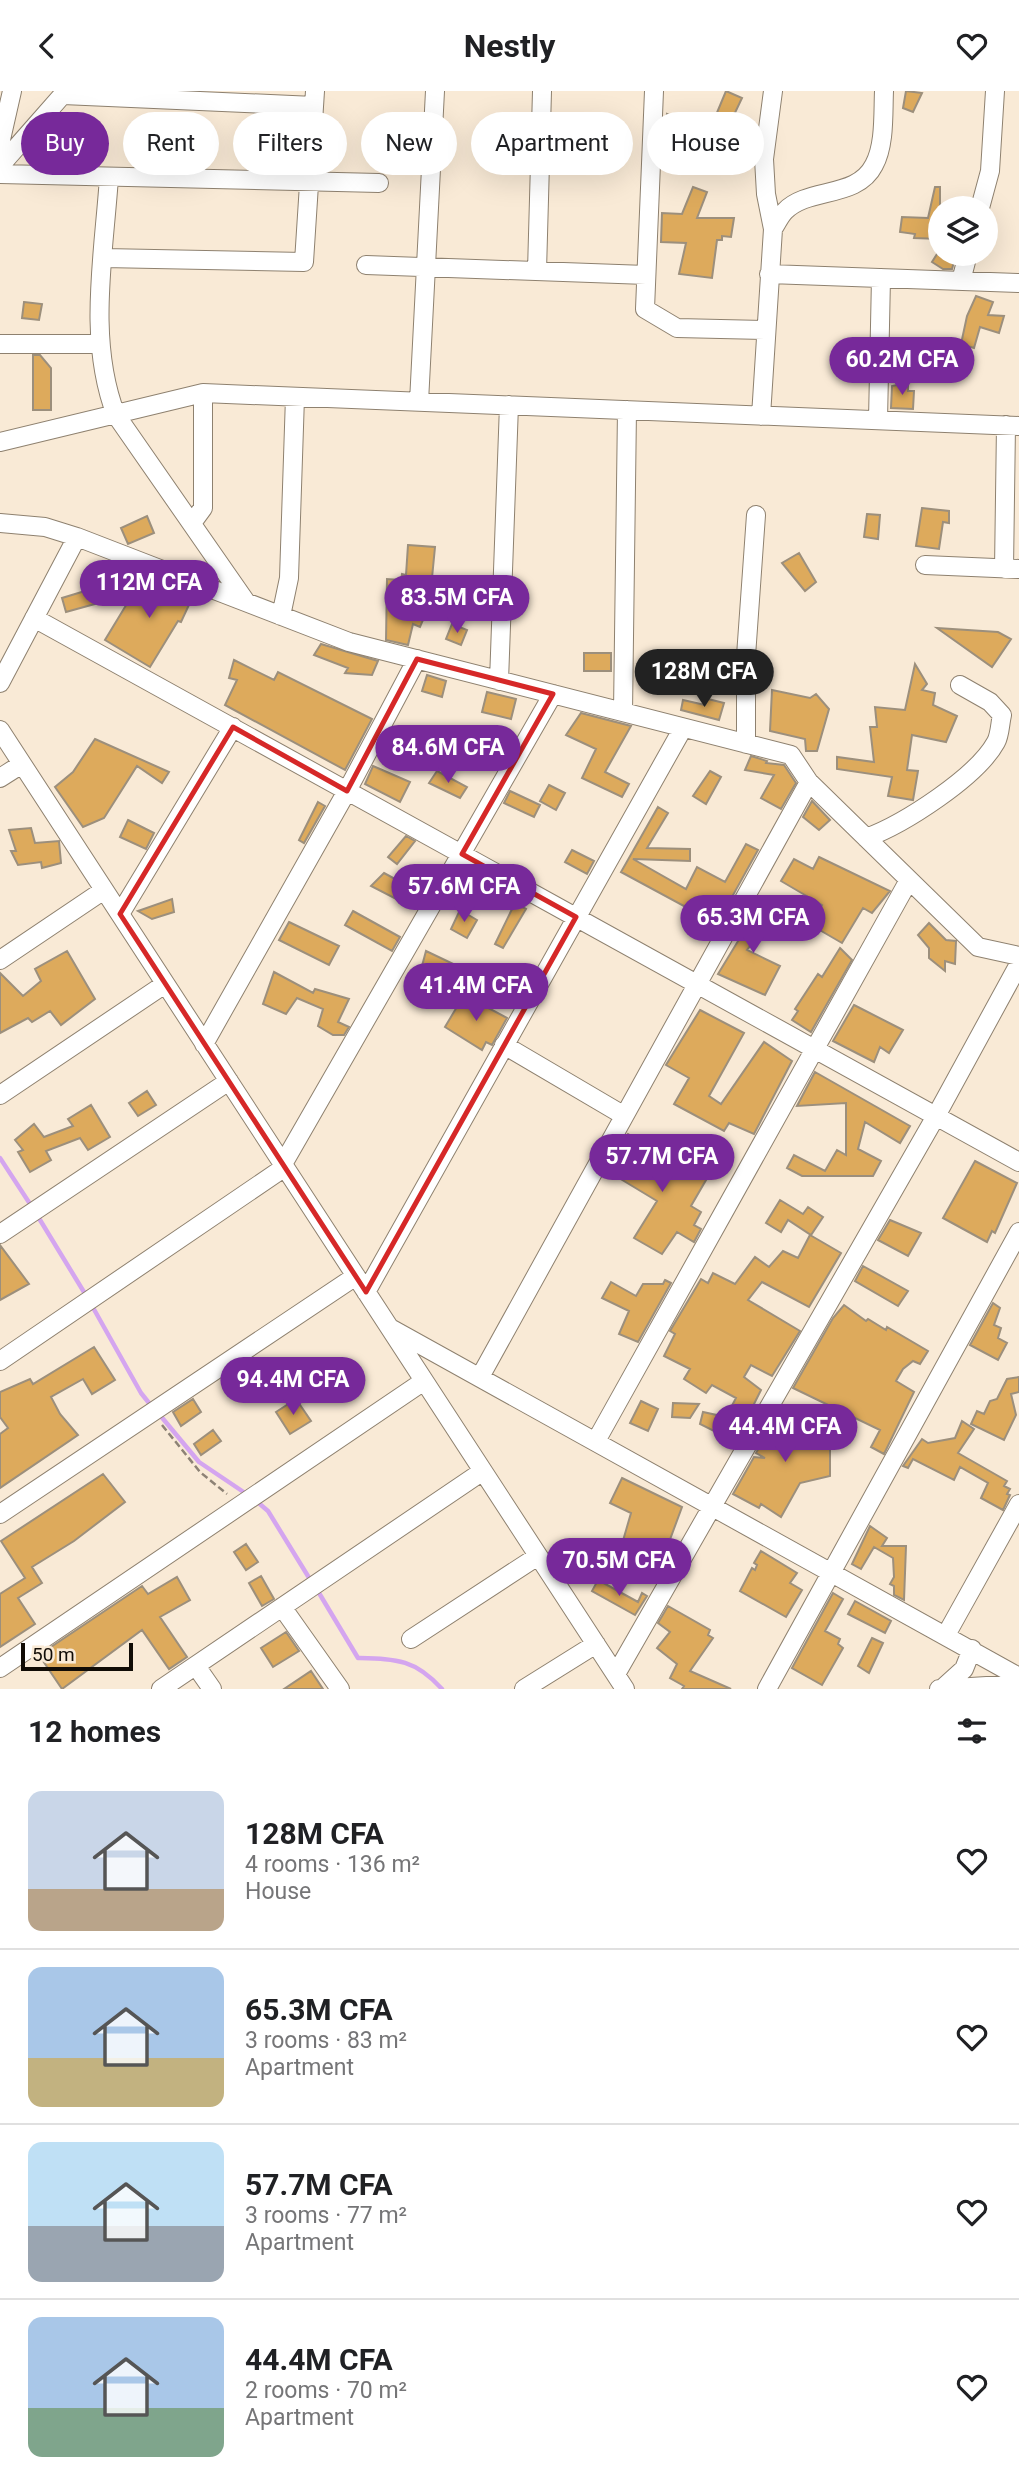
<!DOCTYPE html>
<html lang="en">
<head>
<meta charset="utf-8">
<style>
  :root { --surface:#fff; --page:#f6f6f6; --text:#202124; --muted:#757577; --line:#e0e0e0; --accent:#77299a }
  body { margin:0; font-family:Roboto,sans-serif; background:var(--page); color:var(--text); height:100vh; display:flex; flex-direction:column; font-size:26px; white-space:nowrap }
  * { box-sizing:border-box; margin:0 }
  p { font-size:23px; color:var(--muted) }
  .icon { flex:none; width:38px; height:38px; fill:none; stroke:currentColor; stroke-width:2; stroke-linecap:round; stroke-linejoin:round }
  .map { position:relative; height:1598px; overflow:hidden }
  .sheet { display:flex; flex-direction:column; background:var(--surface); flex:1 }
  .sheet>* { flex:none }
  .guide { position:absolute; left:21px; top:21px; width:978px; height:63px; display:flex; gap:14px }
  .fabs { position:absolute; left:928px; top:105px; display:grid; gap:14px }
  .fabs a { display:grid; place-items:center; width:70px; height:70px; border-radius:50%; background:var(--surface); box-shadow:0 7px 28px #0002; font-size:35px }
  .scale { position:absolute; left:21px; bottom:18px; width:112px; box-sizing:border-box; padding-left:7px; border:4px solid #110c06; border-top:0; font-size:19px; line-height:24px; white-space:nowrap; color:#110c06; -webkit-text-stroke:5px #f9ead6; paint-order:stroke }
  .price { position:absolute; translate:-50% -60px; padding:0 16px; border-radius:24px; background:var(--accent); color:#fff; font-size:23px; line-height:46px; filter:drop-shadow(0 2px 4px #0008) }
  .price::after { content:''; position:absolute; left:50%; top:42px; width:21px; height:16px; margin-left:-10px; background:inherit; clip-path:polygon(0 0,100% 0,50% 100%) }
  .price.active { background:#222; color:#fff }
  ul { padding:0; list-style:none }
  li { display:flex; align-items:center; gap:21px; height:175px; padding:0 28px }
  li+li { border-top:2px solid var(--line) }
  li span { display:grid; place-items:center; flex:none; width:196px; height:140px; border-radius:14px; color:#555 }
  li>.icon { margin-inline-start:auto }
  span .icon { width:84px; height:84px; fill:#fffc; stroke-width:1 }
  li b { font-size:30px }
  h2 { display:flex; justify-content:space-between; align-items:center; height:84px; padding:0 28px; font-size:30px }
  .pill { padding:0 24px; border-radius:32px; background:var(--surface); box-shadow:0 7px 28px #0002; font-size:24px; line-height:63px }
  .pill.active { background:var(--accent); color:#fff }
  header { display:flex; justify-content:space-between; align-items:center; height:91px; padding:0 28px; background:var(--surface); font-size:32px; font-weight:700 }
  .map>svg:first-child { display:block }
</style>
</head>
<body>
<header><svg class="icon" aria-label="back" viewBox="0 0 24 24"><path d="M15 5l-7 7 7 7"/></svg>Nestly<svg class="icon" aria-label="heart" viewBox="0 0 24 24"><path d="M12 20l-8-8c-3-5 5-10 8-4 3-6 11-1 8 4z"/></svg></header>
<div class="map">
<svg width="1019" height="1598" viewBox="0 0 1019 1598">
  <rect width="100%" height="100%" fill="#f9ead6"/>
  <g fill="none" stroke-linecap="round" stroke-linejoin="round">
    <path stroke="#d4a5ef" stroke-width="4.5" d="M0 1067 32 1116
      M37 1124 87 1206
      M91 1213 141 1302 153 1317
      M159 1323 199 1371 248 1404
      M255 1409 268 1420 311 1490
      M316 1497 358 1567C397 1568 415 1568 442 1598"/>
  </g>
  <path fill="#ddaa5c" stroke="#9c8f7c" stroke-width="2" d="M726 0 742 7 733 26H728V48H706Z
    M906 0 922 2 913 21 903 17Z
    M667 23 683 30 674 49 664 44Z
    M693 96 707 101 697 127H734L731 146 722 145V149H717L712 187 679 183 686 152 661 151 662 122 682 123Z
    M935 96H940V148L914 147 915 143 900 141 902 126 928 127Z
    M937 163H948L955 167 952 178H943L932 171Z
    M976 205 993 211 988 224 1004 225 999 242 980 236 974 257 961 253 967 225Z
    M24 211 42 213 39 229 22 227Z
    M33 264H40L51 277V319H33Z
    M908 292V300H914L913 318 891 317 892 295Z
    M922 417 949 420V432L943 431 939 458 916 455Z
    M867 423 880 424 878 448 864 446Z
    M147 425 154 442 128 453 121 437Z
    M408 454 435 456 432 487 440 489 420 536 413 533 408 554 386 549 387 488 401 489 402 483 406 484Z
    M799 462 816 491 805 500 782 472Z
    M145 485 194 503 181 531 178 530 150 576 105 549 128 511 132 513Z
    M98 496 102 511 66 521 62 507Z
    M452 533 467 539 461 554 446 548Z
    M937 537 998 541 1011 548 992 576Z
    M321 553 378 570 372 584 345 582 348 577 314 564Z
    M584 562H611V580H584Z
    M234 569 274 589 278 581 372 628 345 679 225 614 237 589 229 587Z
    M915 573 927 593 922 599 935 602 933 614 957 625 946 651 912 644 907 679 918 680 913 709 888 705 892 686 837 678V666L874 671 870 636H877L875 616 905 619Z
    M427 584 446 590 442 606 422 600Z
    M772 599 810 607 816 603 829 618 817 660H806L805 648 770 640Z
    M487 601 516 608 511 628 482 621Z
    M708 608 724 612 719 629 681 619 683 609 705 614Z
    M581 622 631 635 605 681 629 693 622 706 582 687 596 658 566 644Z
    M95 648 169 681 162 692 137 675 104 727 83 736 55 696 73 681Z
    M751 665 767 670 766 672 784 674 796 692 781 718 761 707 774 684 745 679Z
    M373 675 410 691 400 711 365 693Z
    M437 680 467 696 460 707 429 692Z
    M710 680 721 686 706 713 693 705Z
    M549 694 565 702 556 719 540 710Z
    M510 700 540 714 534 726 504 712Z
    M812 710 830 729 819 739 803 726Z
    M318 711 325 715 304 752 299 749Z
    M658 716 668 722 647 757 690 758V770L633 768 686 798 697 776 725 791 746 753 758 759 717 833 621 781Z
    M128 729 154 742 146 758 120 746Z
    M31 737 35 752 59 750 61 772 42 777 41 771 18 774 11 760H16L9 739Z
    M406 745 415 750 397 773 388 766Z
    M572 759 594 770 587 783 565 771Z
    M819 766 890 800 872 822 863 817 842 852 811 834 822 814 781 790 794 768 813 778Z
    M384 782 417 800 404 812 371 795Z
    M172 808 174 821 152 828 138 820Z
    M515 812 526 818 503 857 495 853Z
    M760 814 785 826 777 841 766 835 747 859 780 875 765 904 718 883Z
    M460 819 477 829 467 847 451 838Z
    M353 820 400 846 392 860 345 834Z
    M289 831 339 855 329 874 279 849Z
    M929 832 946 849 956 850 955 873 945 870V880L929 867V857L918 844Z
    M840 857 852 869 811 941 792 929 798 920 795 918 818 883 822 886Z
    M67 860 95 908 61 934 50 920 32 931 28 927 0 942V882L23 905 41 890 35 878Z
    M426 860 466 879 461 894 422 875Z
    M274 881 313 902 315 898 349 908 338 931 349 936 344 944H333L318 935 323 918 297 907 286 923 263 913Z
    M464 904 507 927 492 954 486 951 482 959 445 936Z
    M854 914 903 939 889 962 880 956 874 971 833 950Z
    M700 919 744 942 709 1005 721 1013 764 951 792 970 754 1043 729 1032 724 1040 674 1013 689 987 666 974Z
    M815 981 910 1035 900 1052 865 1031 858 1058 881 1070 873 1085H802L787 1077 794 1064 825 1080 837 1059 846 1064V1012L797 1015Z
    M147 1000 156 1014 138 1025 129 1012Z
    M91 1014 110 1046 88 1059 80 1047 46 1060 51 1069 30 1081 18 1061 23 1059 15 1049 34 1033 44 1046 73 1035 68 1028Z
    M628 1043 706 1089 691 1115 701 1121 694 1134 701 1138 694 1151 677 1141 662 1163 634 1147 657 1110 619 1087 630 1070 617 1062Z
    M975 1070 1017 1092 995 1142 992 1140 987 1151 943 1127Z
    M780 1109 803 1123 808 1116 823 1126 811 1144 788 1129 781 1141 766 1132Z
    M890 1129 921 1142 908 1165 878 1149Z
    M810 1144 841 1162 809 1216 762 1191 748 1209 800 1240 772 1285 751 1274 744 1286 761 1299 740 1341 731 1335 724 1345 700 1333 703 1321 726 1326 736 1307 712 1294 706 1302 684 1288 690 1278 664 1265 675 1243 670 1240 701 1188 708 1192 713 1182 735 1193 755 1166 769 1176 783 1160 798 1167Z
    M0 1154 29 1193 0 1209Z
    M863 1175 908 1200 898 1215 855 1190Z
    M665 1189 671 1192 638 1251 619 1243 629 1220 602 1207 611 1191 636 1205 643 1193H663Z
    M993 1212 1000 1217 994 1234 1001 1237 998 1247 1007 1252 998 1269 970 1254Z
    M844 1214 866 1230 868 1228 886 1239 887 1236 928 1260 920 1273 913 1270 903 1278 896 1290 914 1301 884 1363 871 1356 880 1339 793 1297 833 1227Z
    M94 1256 115 1289 92 1303 83 1288 51 1306 60 1323 78 1344 0 1397V1343L8 1337 0 1326V1301L30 1288 33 1293Z
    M1019 1286V1301L1011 1303 1016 1324 1004 1349 971 1333 977 1320 984 1323 990 1310 997 1308 1007 1288Z
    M193 1308 201 1321 181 1335 173 1321Z
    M296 1308 311 1330 290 1343 276 1321Z
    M641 1310 658 1318 648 1340 630 1332Z
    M673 1312 699 1313 690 1327 672 1326Z
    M788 1319 811 1333 807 1337 830 1349V1385L800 1392 781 1426 761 1413 759 1417 733 1403 754 1366 765 1367 756 1362 774 1330Z
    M962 1330 974 1338 958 1362 1007 1390 1004 1395 1010 1398 1007 1403 1010 1404 1003 1419 981 1407 988 1392 960 1376 954 1389 913 1368 908 1377 903 1375 922 1348 928 1352 955 1347Z
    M213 1339 221 1350 201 1364 194 1353Z
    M103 1383 125 1411 74 1450 32 1476 42 1492 18 1507 35 1533 0 1556V1503L25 1487 1 1450Z
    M622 1387 682 1416 658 1481 618 1467 631 1422 610 1412Z
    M870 1435 887 1447 882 1455H906L904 1509 894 1504V1495L890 1493 894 1486 893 1467 874 1456 861 1478 852 1473Z
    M246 1453 258 1471 246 1479 234 1461Z
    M761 1460 797 1482 790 1492 802 1499 786 1526 740 1500 752 1477 755 1479 757 1474 754 1472Z
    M261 1485 274 1508 262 1515 249 1492Z
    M177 1486 190 1509 160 1526 187 1566 169 1578 142 1539 62 1598 39 1564 142 1495 148 1503Z
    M598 1489 638 1511 642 1502 647 1505 635 1524 592 1500Z
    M833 1502 843 1508 825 1540 840 1548 838 1553 843 1557 822 1594 792 1577Z
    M855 1510 891 1530 885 1542 848 1523Z
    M668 1515 710 1539 708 1544 713 1547 690 1580 731 1598H682L684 1595 670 1587 677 1573 657 1557 670 1541 658 1532Z
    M286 1541 299 1560 273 1576 261 1557Z
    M872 1547 883 1552 869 1582 858 1575Z
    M311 1580 323 1598H284Z"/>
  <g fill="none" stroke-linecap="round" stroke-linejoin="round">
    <g stroke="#8e816f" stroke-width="20">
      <path id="minor" d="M654 0 645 218 677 237 766 239
        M773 0 764 68 766 103 773 138
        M63 4 314 15
        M0 53 12 0
        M0 75 66 0
        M0 83 379 92
        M109 86C104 163 87 249 116 324L246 511
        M980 117 990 80 995 0
        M104 167 304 171 315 0
        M366 174 646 184
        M537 180 542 0
        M769 183 1019 192
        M961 190 968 163
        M0 253H99
        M419 311 435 0
        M761 325 773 138C777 132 780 125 785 120 808 96 857 108 874 74 885 54 883 23 884 0
        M878 329 881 187
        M0 351 203 302 1019 335
        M0 432 45 436 77 446 349 551 791 664 809 691 978 856 1019 865
        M192 432 203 417V302
        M925 474 1019 478
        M1004 478 1006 334
        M281 525 289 487 295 306
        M34 527 1019 1071
        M499 590 509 314
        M0 592 77 446
        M623 621 627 319
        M0 639 625 1598
        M746 653V565L756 424
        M0 687 22 673
        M866 747C904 733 977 686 996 651 1000 644 1000 632 1002 624L990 611 960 594
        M120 823 233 636
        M0 869 104 799
        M204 953 347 700 417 568
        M504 954 623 1024
        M0 1004 165 893
        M283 1073 553 603
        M0 1143 229 990
        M366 1201 683 637
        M392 1238 1019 1586
        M0 1270 285 1076
        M480 1286 809 691
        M596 1350 909 789
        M0 1423 356 1185
        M282 1516 340 1598
        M946 1544 1019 1413
        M411 1548 538 1465
        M196 1575 212 1598
        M0 1577 424 1290
        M616 1583 936 1025 1019 873
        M943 1597 964 1578 972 1558
        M161 1598 483 1380
        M524 1598 596 1553
        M767 1598 1019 1141
        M939 1598 1019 1593"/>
    </g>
    <path stroke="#8d8275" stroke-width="2.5" stroke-dasharray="7 3.5" stroke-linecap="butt" d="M162 1334 200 1381 227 1403"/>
    <use href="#minor" stroke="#fff" stroke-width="18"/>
  </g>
  <path fill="none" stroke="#d62828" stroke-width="5" stroke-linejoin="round" d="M417 568 553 603 462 763 576 826 366 1201 120 823 233 636 347 700Z"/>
</svg>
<div class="fabs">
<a><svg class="icon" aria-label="layers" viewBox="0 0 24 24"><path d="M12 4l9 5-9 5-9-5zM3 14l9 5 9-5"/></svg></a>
</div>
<div class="scale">50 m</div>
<b class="price" style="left:902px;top:306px">60.2M CFA</b>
<b class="price" style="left:149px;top:529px">112M CFA</b>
<b class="price" style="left:457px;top:544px">83.5M CFA</b>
<b class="price active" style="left:704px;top:618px">128M CFA</b>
<b class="price" style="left:448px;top:694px">84.6M CFA</b>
<b class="price" style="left:464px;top:833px">57.6M CFA</b>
<b class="price" style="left:753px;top:864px">65.3M CFA</b>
<b class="price" style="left:476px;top:932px">41.4M CFA</b>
<b class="price" style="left:662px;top:1103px">57.7M CFA</b>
<b class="price" style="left:293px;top:1326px">94.4M CFA</b>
<b class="price" style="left:785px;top:1373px">44.4M CFA</b>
<b class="price" style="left:619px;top:1507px">70.5M CFA</b>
<div class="guide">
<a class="pill active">Buy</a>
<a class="pill">Rent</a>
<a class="pill">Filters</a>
<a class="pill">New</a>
<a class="pill">Apartment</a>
<a class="pill">House</a>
</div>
</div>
<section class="sheet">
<h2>12 homes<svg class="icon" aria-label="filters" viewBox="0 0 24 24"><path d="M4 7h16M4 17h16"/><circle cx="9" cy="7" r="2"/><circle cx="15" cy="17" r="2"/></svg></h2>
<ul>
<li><span style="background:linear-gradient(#c9d6e8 70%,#b9a48a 0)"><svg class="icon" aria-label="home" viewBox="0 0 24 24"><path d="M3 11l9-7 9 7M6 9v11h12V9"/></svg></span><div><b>128M CFA</b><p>4 rooms · 136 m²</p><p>House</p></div><svg class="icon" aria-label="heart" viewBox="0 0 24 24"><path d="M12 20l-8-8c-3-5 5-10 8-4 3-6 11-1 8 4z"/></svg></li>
<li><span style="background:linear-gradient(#a9c7e8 65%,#c2b280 0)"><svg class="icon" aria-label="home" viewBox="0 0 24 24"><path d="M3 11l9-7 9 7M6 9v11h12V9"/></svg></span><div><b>65.3M CFA</b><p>3 rooms · 83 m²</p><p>Apartment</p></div><svg class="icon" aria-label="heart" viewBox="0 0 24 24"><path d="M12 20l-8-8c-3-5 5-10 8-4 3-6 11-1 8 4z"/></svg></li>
<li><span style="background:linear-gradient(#bfe0f5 60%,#9aa5b1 0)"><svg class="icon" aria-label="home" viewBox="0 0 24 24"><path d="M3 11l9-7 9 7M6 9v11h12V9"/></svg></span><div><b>57.7M CFA</b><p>3 rooms · 77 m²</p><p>Apartment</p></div><svg class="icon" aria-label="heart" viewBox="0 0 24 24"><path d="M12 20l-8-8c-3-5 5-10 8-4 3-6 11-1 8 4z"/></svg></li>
<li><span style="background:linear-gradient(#a9c7e8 65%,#7fa58c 0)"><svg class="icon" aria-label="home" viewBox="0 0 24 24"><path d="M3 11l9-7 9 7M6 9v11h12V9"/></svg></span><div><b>44.4M CFA</b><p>2 rooms · 70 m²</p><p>Apartment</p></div><svg class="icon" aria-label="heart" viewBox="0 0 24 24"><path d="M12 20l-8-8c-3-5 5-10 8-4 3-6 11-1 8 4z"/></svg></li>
</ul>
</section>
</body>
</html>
